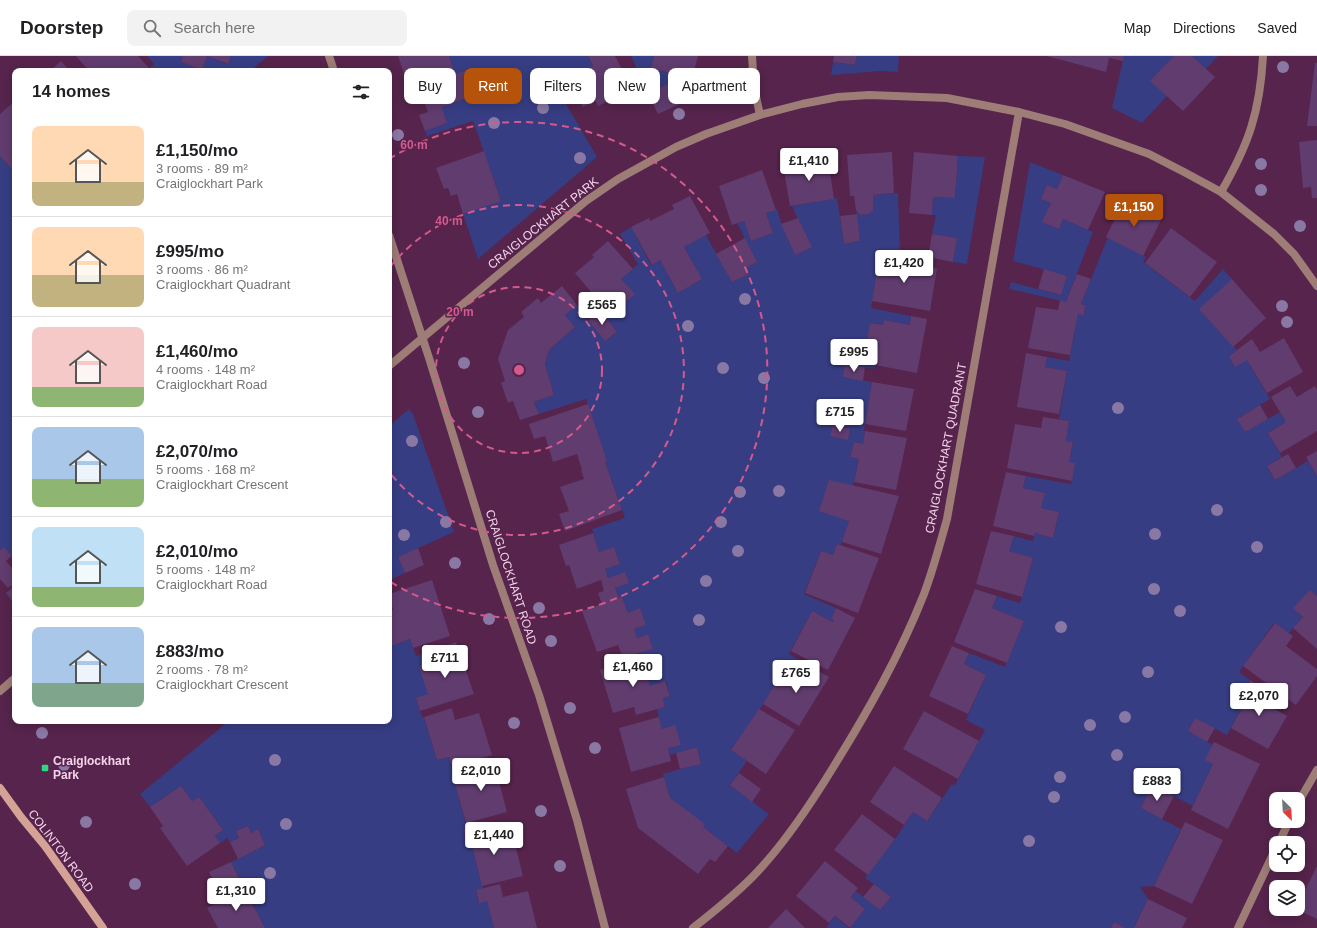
<!DOCTYPE html>
<html lang="en">
<head>
<meta charset="utf-8">
<style>
  :root { --surface:#fff; --page:#f2f2f2; --text:#202124; --muted:#757577; --line:#e0e0e0; --accent:#b45309 }
  body { margin:0; font-family:Helvetica,sans-serif; background:var(--page); color:var(--text); height:100vh; display:flex; flex-direction:column; font-size:15px; white-space:nowrap }
  * { box-sizing:border-box; margin:0 }
  p { font-size:13px; color:var(--muted) }
  .icon { flex:none; width:22px; height:22px; fill:none; stroke:currentColor; stroke-width:2; stroke-linecap:round; stroke-linejoin:round }
  .map { position:relative; flex:1; overflow:hidden }
  .sheet { position:absolute; left:12px; top:12px; width:380px; height:656px; display:flex; flex-direction:column; background:var(--surface); border-radius:8px; box-shadow:0 2px 10px #0003 }
  .sheet>* { flex:none }
  .banner { position:absolute; left:404px; top:12px; width:380px; height:36px; display:flex; gap:8px }
  .needle { width:26px; rotate:156deg }
  .controls { position:absolute; left:1269px; top:736px; display:grid; gap:8px }
  .controls a { display:grid; place-items:center; width:36px; height:36px; border-radius:8px; background:var(--surface); box-shadow:0 2px 10px #0003; font-size:20px }
  .price { position:absolute; translate:-50% -34px; padding:0 9px; border-radius:4px; background:#fff; color:#222; font-size:13px; line-height:26px; filter:drop-shadow(0 1px 2px #0008) }
  .price::after { content:''; position:absolute; left:50%; top:24px; width:12px; height:9px; margin-left:-6px; background:inherit; clip-path:polygon(0 0,100% 0,50% 100%) }
  .price.on { background:var(--accent); color:#fff }
  ul { padding:0; list-style:none }
  li { display:flex; align-items:center; gap:12px; height:100px; padding:0 20px }
  li+li { border-top:1px solid var(--line) }
  li span { display:grid; place-items:center; flex:none; width:112px; height:80px; border-radius:8px; color:#555 }
  li>.icon { margin-inline-start:auto }
  span .icon { width:48px; height:48px; fill:#fffc; stroke-width:1 }
  li b { font-size:17px }
  h2 { display:flex; justify-content:space-between; align-items:center; height:48px; padding:0 20px; font-size:17px }
  .chip { padding:0 14px; border-radius:8px; background:var(--surface); box-shadow:0 2px 10px #0003; font-size:14px; line-height:36px }
  .chip.on { background:var(--accent); color:#fff }
  header { display:flex; align-items:center; gap:24px; box-sizing:border-box; height:56px; padding:0 20px; background:var(--surface); border-bottom:1px solid var(--line) }
  header strong { font-size:19px }
  nav { display:flex; gap:22px; margin-inline-start:auto; font-size:14px }
  .search { width:280px; height:36px; background:var(--page); display:flex; align-items:center; gap:10px; box-sizing:border-box; padding:0 14px; border-radius:8px; color:var(--muted); font-size:15px }
  .map>svg:first-child { display:block }
</style>
</head>
<body>
<header>
<strong>Doorstep</strong>
<div class="search"><svg class="icon" aria-label="search" viewBox="0 0 24 24"><circle cx="10" cy="10" r="6"/><path d="M15 15l6 6"/></svg>Search here</div>
<nav><a>Map</a><a>Directions</a><a>Saved</a></nav>
</header>
<div class="map">
<svg width="1317" height="872" viewBox="0 0 1317 872">
  <rect width="100%" height="100%" fill="#56244c"/>
  <path fill="#363d83" fill-rule="evenodd" d="M147 0H183L181 6 202 14 207 0 227 8 231 0H268L250 15H146L154 8Z
    M449 0H588L593 10 555 29 597 101 478 203 463 158 501 144 473 65 427 80 425 75 447 67 442 51 481 37 472 12 455 18Z
    M631 0H654L651 12 684 21 648 37Z
    M857 0H899L898 16 881 15 831 19 833 6 855 9Z
    M1124 0H1174L1167 40 1142 67 1112 52Z
    M1192 0H1218L1206 13Z
    M0 100 15 117V498L12 500 4 491 0 494Z
    M958 100 985 101 967 208 953 206 957 182 932 178 936 159H932L933 141 955 142Z
    M1030 106 1063 119 1057 133 1047 129 1041 143 1051 147 1043 166 1059 173 1063 163 1093 176 1066 246 1009 233 1011 226 1060 239 1067 220 1013 205Z
    M898 137 900 197 896 196 894 205 879 203 871 252 911 260 910 269 884 264 883 269 871 267 867 284 879 287 875 313 845 309 844 321 872 326 864 375H865L863 388 854 386 850 401 859 403 853 430 849 465 841 489 837 488 833 499 821 495 804 538 836 552 831 563 834 564 833 566 812 555 789 598 811 611 804 621 786 610 760 653 731 694 747 705 730 729 769 758 737 797 703 771 670 742 663 718 701 707 697 691 670 699 668 692 680 689 662 673 657 653 665 651 663 642 670 640 666 625 650 630 640 597 653 593 648 578 637 582 634 573 646 569 640 553 628 557 622 541 619 542 615 532 628 527 625 517 608 522 605 513 620 508 614 491 599 496 592 473 625 462 605 406 607 405 586 343 539 358 534 346 554 339 545 308 549 294 575 271 565 259 577 249 605 285 617 276 600 254 604 251 597 243 604 238 618 253 634 238 621 223 638 208 620 178 631 171 651 209 660 204 678 237 702 223 684 191 706 179 732 226 749 218 746 212 757 206 737 167 744 165 751 185 773 177 766 157 777 153 783 172 795 199 811 191 792 150 837 142 844 188 860 185 856 154 860 159 869 158 873 153V139ZM833 370 850 373 848 383 831 380Z
    M1108 181 1146 201 1143 206 1195 245 1223 213 1232 223 1207 262 1237 294 1229 300 1247 304 1270 343 1238 362 1245 376 1280 356 1286 366 1268 377 1282 401 1267 410 1275 424 1308 405 1317 420V540L1310 534 1294 552 1303 561 1289 577 1274 567 1239 616 1250 624 1244 635 1250 638 1227 679 1195 662 1188 675 1213 689 1206 704 1213 708 1193 750 1152 729 1141 752 1181 773 1154 830 1140 831 1148 843 1134 872H1126L1114 866 1111 872H850L865 853 851 841 856 835 880 854 891 841 865 822 895 783 913 756 927 765 952 728 955 729 985 674 966 664 986 619 964 608 969 597 1005 611 1024 565 992 552 997 540 1020 547 1033 503 1009 495 1014 480 1033 485 1035 477 1053 482 1059 457 1041 452 1044 437 1023 432 1026 420 1071 428 1075 407 1069 406 1073 387 1066 385 1069 365 1059 363 1067 315 1045 311 1047 301 1069 305 1078 258 1084 259 1085 249 1081 248Z
    M409 353 413 358 454 476 398 501 405 517 389 524V370Z
    M410 583 416 600 436 593 440 604 428 638 416 643 422 661H424L437 704 449 701 453 715 466 711 468 721 454 725 467 772 463 773 467 787 471 786 483 833 476 834 478 846 487 845 494 872H265L231 806 265 789 258 773 251 777 248 770 236 775 239 782 230 786 227 782 220 787 215 780 223 774 199 741 192 745 181 730 150 751 140 738 229 665H389V591Z
    M835 860V861L849 872H826Z"/>
  <path fill="#603c6f" d="M76 0H138L149 12 146 15H89Z
    M183 0H231L228 8 207 0 202 14 181 6Z
    M398 0H449L455 18 472 12 481 37 442 51 447 67 425 75 419 59 428 56 419 32 415 21 406 23Z
    M588 0H615L631 31 619 37 620 39 598 50 595 44 583 51 568 22 593 10Z
    M654 0H698L692 23 651 12Z
    M834 0H857L855 9 833 6Z
    M1047 0H1124L1123 5 1109 2 1106 16Z
    M1174 0H1192L1215 21 1183 55 1150 25Z
    M61 5 70 15H50Z
    M1315 7H1317V70H1307Z
    M675 25 684 46 658 58 648 37Z
    M15 45V117L0 100V58Z
    M1317 84V142H1312L1311 131 1303 132 1299 86Z
    M484 95 501 145 463 158 457 138 451 140 448 132 444 133 436 112Z
    M892 96 894 137 873 139V154L869 158 860 159 856 154 854 140H850L847 99Z
    M914 96 958 100 955 142 933 141 932 159 909 157Z
    M828 102 834 143 790 150 783 109Z
    M762 114 776 154 766 157 773 177 751 185 744 165 732 169 719 130Z
    M1063 119 1105 136 1088 174 1063 163 1059 173 1042 166 1051 147 1041 143 1047 129 1057 133Z
    M690 140 710 177 684 191 702 223 678 237 660 204 652 209 631 171 649 162 650 165 674 153 672 149Z
    M1125 143 1162 162 1143 200 1106 181Z
    M857 158 860 185 844 188 840 160Z
    M798 162 812 191 795 199 781 168Z
    M1171 172 1217 206 1190 241 1145 207Z
    M932 178 957 182 953 206 928 201Z
    M745 182 757 206 746 212 749 218 732 226 716 198Z
    M608 185 633 213 621 223 635 238 618 253 604 238 597 243 575 217 594 201 592 199Z
    M879 202 937 212 930 255 872 245Z
    M1044 213 1067 220 1061 239 1038 233Z
    M1077 218 1091 223 1081 248 1085 249 1084 259 1078 258 1070 299 1028 292 1036 251 1058 254 1060 244 1066 246Z
    M1232 223 1266 262 1233 291 1199 253Z
    M562 230 577 249 565 259 575 271 549 294 545 308 554 339 534 346 539 358 520 364 513 345 508 347 501 327 505 325 498 303 508 274 524 261 521 256 538 242 541 247Z
    M600 254 617 276 605 285 588 264Z
    M911 260 927 263 917 317 875 309 879 287 867 284 870 267 883 269 884 264 910 269Z
    M1284 282 1303 316 1267 337 1247 304 1235 311 1229 300 1252 283 1260 296Z
    M1026 297 1047 301 1045 311 1067 315 1059 358 1017 351Z
    M845 309 865 311 863 325 843 321Z
    M872 326 914 333 906 375 865 368Z
    M1290 330 1297 341 1315 330 1317 334V375L1280 397 1268 377 1286 366 1271 341Z
    M588 348 607 405 605 406 622 454 565 475 559 458 569 455 560 431 584 423 581 414H582L577 398 553 406 545 380 534 383 529 368Z
    M1260 349 1268 363 1245 376 1237 363Z
    M1043 361 1069 365 1066 385 1073 386 1069 406 1075 407 1072 425 1007 412 1015 368 1041 372Z
    M833 369 850 373 848 384 830 380Z
    M865 375 907 382 896 434 854 426 859 403 850 401 854 386 863 388Z
    M1317 395V420L1306 401Z
    M1288 398 1296 412 1275 424 1267 410Z
    M1006 416 1026 420 1023 432 1045 437 1041 452 1059 456 1053 482 1035 477 1034 480 993 470Z
    M829 424 899 440 881 498 842 486 849 465 819 455Z
    M991 475 1014 480 1009 495 1033 502 1022 541 976 528Z
    M593 477 599 496 614 491 620 508 605 513 608 522 625 516 629 527 615 532 619 542 622 541 628 557 640 552 646 569 634 573 637 582 648 578 653 593 623 602 618 589 597 596 582 555 602 548 598 537 604 535 601 524 577 533 569 509 566 510 559 489Z
    M837 488 879 502 858 557 805 537 821 495 833 499Z
    M4 491 12 500 6 505 15 516V527L8 532 0 523V494Z
    M418 492 424 509 405 517 398 501Z
    M432 524 450 580 413 592 410 583 389 591V555L393 554 389 538Z
    M15 530V549L6 537Z
    M975 533 997 540 992 552 1024 565 1007 607 954 586Z
    M1310 534 1317 540V593L1293 572 1303 561 1293 552Z
    M836 552 855 562 828 614 791 595 812 555 833 566 834 564 831 563Z
    M1275 567 1293 580 1286 590 1317 613V620L1296 649 1243 610Z
    M456 586 474 638 420 655 416 642 428 638 419 611 440 604 436 593Z
    M952 590 969 597 964 608 986 619 968 658 929 640Z
    M641 601 650 630 665 625 670 640 663 642 665 651 636 659 634 651 613 657 600 614Z
    M786 610 804 621 811 611 829 621 799 670 763 648Z
    M1250 624 1270 636 1264 647 1287 660 1268 693 1231 672 1250 638 1244 635Z
    M452 652 455 664 479 657 492 699 452 711 449 701 437 704 424 661Z
    M759 653 795 674 766 718 731 694Z
    M924 655 979 685 958 723 903 693Z
    M659 661 662 673 675 669 681 689 668 692 671 705 631 716 619 672Z
    M1195 662 1215 672 1207 686 1188 675Z
    M1214 686 1260 708 1228 773 1191 754 1213 708 1205 704Z
    M697 691 701 708 680 713 676 697Z
    M493 703 507 756 466 767 454 725 468 721 466 711Z
    M894 710 942 742 927 765 913 756 904 769 870 746Z
    M739 717 761 733 752 746 730 729Z
    M664 721 670 742 705 768 703 771 728 790 715 806 710 803 698 818 638 772 626 733Z
    M1152 729 1174 740 1162 763 1141 752Z
    M181 730 192 745 199 741 223 774 215 780 220 787 187 810 160 772 163 770 150 751Z
    M862 758 895 783 868 819 834 794Z
    M1185 766 1223 784 1192 848 1154 830Z
    M482 768 486 783 512 776 523 820 482 830 471 786 467 787 463 773Z
    M248 770 251 777 258 773 265 789 238 803 230 786 239 782 236 775Z
    M825 805 858 832 851 841 865 853 850 872 835 860 829 867 796 840Z
    M231 806 240 824 218 835 209 816Z
    M1317 810V863L1298 854V849Z
    M500 828 503 841 528 835 537 872H494L487 845 479 847 476 834Z
    M874 828 891 841 880 854 863 841Z
    M244 832 265 872H218L207 852Z
    M1148 843 1187 862 1182 872H1134Z
    M786 853 805 872H768Z
    M1114 866 1126 872H1111Z"/>
  <g fill="none" stroke-linecap="round" stroke-linejoin="round">
    <path stroke="#9d7d75" stroke-width="8" d="M329 0 334 15
      M752 0 754 31 760 59
      M1221 136C1249 88 1260 55 1263 0
      M389 179 430 305 493 509 539 639 577 764 605 872
      M389 310 586 145 618 123 676 91 706 78 760 59 802 48 838 41 869 39 947 42 1019 56 1065 68 1149 98 1184 116 1221 136 1274 178 1294 198 1317 230
      M0 635 15 622
      M1298 747 1317 714
      M1279 787 1289 765
      M693 872C716 854 740 835 759 814 788 783 812 746 834 710 868 655 900 599 924 538 933 514 940 488 947 463L1019 56
      M1238 872 1276 792"/>
    <path stroke="#d5a396" stroke-width="8" d="M0 732 21 761 45 790 103 872"/>
  </g>
  <g fill="#8978a3">
    <circle cx="1283" cy="11" r="6"/>
    <circle cx="543" cy="52" r="6"/>
    <circle cx="679" cy="58" r="6"/>
    <circle cx="494" cy="67" r="6"/>
    <circle cx="398" cy="79" r="6"/>
    <circle cx="580" cy="102" r="6"/>
    <circle cx="1261" cy="108" r="6"/>
    <circle cx="1261" cy="134" r="6"/>
    <circle cx="1300" cy="170" r="6"/>
    <circle cx="745" cy="243" r="6"/>
    <circle cx="1282" cy="250" r="6"/>
    <circle cx="1287" cy="266" r="6"/>
    <circle cx="688" cy="270" r="6"/>
    <circle cx="464" cy="307" r="6"/>
    <circle cx="723" cy="312" r="6"/>
    <circle cx="764" cy="322" r="6"/>
    <circle cx="1118" cy="352" r="6"/>
    <circle cx="478" cy="356" r="6"/>
    <circle cx="412" cy="385" r="6"/>
    <circle cx="779" cy="435" r="6"/>
    <circle cx="740" cy="436" r="6"/>
    <circle cx="1217" cy="454" r="6"/>
    <circle cx="446" cy="466" r="6"/>
    <circle cx="721" cy="466" r="6"/>
    <circle cx="1155" cy="478" r="6"/>
    <circle cx="404" cy="479" r="6"/>
    <circle cx="1257" cy="491" r="6"/>
    <circle cx="738" cy="495" r="6"/>
    <circle cx="455" cy="507" r="6"/>
    <circle cx="706" cy="525" r="6"/>
    <circle cx="1154" cy="533" r="6"/>
    <circle cx="539" cy="552" r="6"/>
    <circle cx="1180" cy="555" r="6"/>
    <circle cx="489" cy="563" r="6"/>
    <circle cx="699" cy="564" r="6"/>
    <circle cx="1061" cy="571" r="6"/>
    <circle cx="551" cy="585" r="6"/>
    <circle cx="1148" cy="616" r="6"/>
    <circle cx="570" cy="652" r="6"/>
    <circle cx="1125" cy="661" r="6"/>
    <circle cx="514" cy="667" r="6"/>
    <circle cx="1090" cy="669" r="6"/>
    <circle cx="42" cy="677" r="6"/>
    <circle cx="595" cy="692" r="6"/>
    <circle cx="1117" cy="699" r="6"/>
    <circle cx="275" cy="704" r="6"/>
    <circle cx="64" cy="709" r="6"/>
    <circle cx="1060" cy="721" r="6"/>
    <circle cx="1054" cy="741" r="6"/>
    <circle cx="541" cy="755" r="6"/>
    <circle cx="86" cy="766" r="6"/>
    <circle cx="286" cy="768" r="6"/>
    <circle cx="1029" cy="785" r="6"/>
    <circle cx="560" cy="810" r="6"/>
    <circle cx="270" cy="817" r="6"/>
    <circle cx="135" cy="828" r="6"/>
  </g>
  <g fill="none" stroke="#d45a8d" stroke-width="2" stroke-dasharray="7 5">
    <circle cx="519" cy="314" r="83"/>
    <path d="M390 211A165 165 0 1 1 390 417"/>
    <path d="M389 103A248 248 0 1 1 389 525"/>
  </g>
  <rect fill="#2ed883" stroke="#56244c" stroke-width="1.5" x="41" y="708" width="8" height="8" rx="2"/>
  <g text-anchor="middle" stroke-width="3" stroke-linejoin="round" paint-order="stroke">
    <g font-size="12" fill="#f4d4eb" stroke="#56244c">
      <text transform="translate(543 167) rotate(-39)" y="4">CRAIGLOCKHART PARK</text>
      <text transform="translate(946 392) rotate(-79)" y="4">CRAIGLOCKHART QUADRANT</text>
      <text transform="translate(511 521) rotate(72)" y="4">CRAIGLOCKHART ROAD</text>
      <text transform="translate(61 795) rotate(53)" y="4">COLINTON ROAD</text>
    </g>
    <g font-size="12" font-weight="bold" fill="#f4d4eb" stroke="#56244c" text-anchor="start">
      <text x="53" y="709">Craiglockhart<tspan x="53" dy="14">Park</tspan></text>
    </g>
  </g>
  <circle cx="519" cy="314" r="6" fill="#d45a8d" stroke="#56244c" stroke-width="2"/>
  <g font-size="12" text-anchor="middle" font-weight="bold" fill="#d45a8d" stroke="#56244c" stroke-width="3" stroke-linejoin="round" paint-order="stroke">
    <text x="414" y="93">60 m</text>
    <text x="449" y="169">40 m</text>
    <text x="460" y="260">20 m</text>
  </g>
</svg>
<div class="controls">
<a><svg class="needle" viewBox="-14 -14 28 28"><path d="M0-13l5 13h-10z" fill="#e53935"/><path d="M0 13l5-13h-10z" fill="#757577"/></svg></a>
<a><svg class="icon" aria-label="locate" viewBox="0 0 24 24"><circle cx="12" cy="12" r="6"/><path d="M12 2v4M12 18v4M2 12h4M18 12h4"/></svg></a>
<a><svg class="icon" aria-label="layers" viewBox="0 0 24 24"><path d="M12 4l9 5-9 5-9-5zM3 14l9 5 9-5"/></svg></a>
</div>
<b class="price" style="left:809px;top:126px">£1,410</b>
<b class="price on" style="left:1134px;top:172px">£1,150</b>
<b class="price" style="left:904px;top:228px">£1,420</b>
<b class="price" style="left:602px;top:270px">£565</b>
<b class="price" style="left:854px;top:317px">£995</b>
<b class="price" style="left:840px;top:377px">£715</b>
<b class="price" style="left:445px;top:623px">£711</b>
<b class="price" style="left:633px;top:632px">£1,460</b>
<b class="price" style="left:796px;top:638px">£765</b>
<b class="price" style="left:1259px;top:661px">£2,070</b>
<b class="price" style="left:481px;top:736px">£2,010</b>
<b class="price" style="left:1157px;top:746px">£883</b>
<b class="price" style="left:494px;top:800px">£1,440</b>
<b class="price" style="left:236px;top:856px">£1,310</b>
<div class="banner">
<a class="chip">Buy</a>
<a class="chip on">Rent</a>
<a class="chip">Filters</a>
<a class="chip">New</a>
<a class="chip">Apartment</a>
</div>
<section class="sheet">
<h2>14 homes<svg class="icon" aria-label="filters" viewBox="0 0 24 24"><path d="M4 7h16M4 17h16"/><circle cx="9" cy="7" r="2"/><circle cx="15" cy="17" r="2"/></svg></h2>
<ul>
<li><span style="background:linear-gradient(#ffd9b3 70%,#c2b280 0)"><svg class="icon" aria-label="home" viewBox="0 0 24 24"><path d="M3 11l9-7 9 7M6 9v11h12V9"/></svg></span><div><b>£1,150/mo</b><p>3 rooms · 89 m²</p><p>Craiglockhart Park</p></div></li>
<li><span style="background:linear-gradient(#ffd9b3 60%,#c2b280 0)"><svg class="icon" aria-label="home" viewBox="0 0 24 24"><path d="M3 11l9-7 9 7M6 9v11h12V9"/></svg></span><div><b>£995/mo</b><p>3 rooms · 86 m²</p><p>Craiglockhart Quadrant</p></div></li>
<li><span style="background:linear-gradient(#f6c9c9 75%,#8fb573 0)"><svg class="icon" aria-label="home" viewBox="0 0 24 24"><path d="M3 11l9-7 9 7M6 9v11h12V9"/></svg></span><div><b>£1,460/mo</b><p>4 rooms · 148 m²</p><p>Craiglockhart Road</p></div></li>
<li><span style="background:linear-gradient(#a9c7e8 65%,#8fb573 0)"><svg class="icon" aria-label="home" viewBox="0 0 24 24"><path d="M3 11l9-7 9 7M6 9v11h12V9"/></svg></span><div><b>£2,070/mo</b><p>5 rooms · 168 m²</p><p>Craiglockhart Crescent</p></div></li>
<li><span style="background:linear-gradient(#bfe0f5 75%,#8fb573 0)"><svg class="icon" aria-label="home" viewBox="0 0 24 24"><path d="M3 11l9-7 9 7M6 9v11h12V9"/></svg></span><div><b>£2,010/mo</b><p>5 rooms · 148 m²</p><p>Craiglockhart Road</p></div></li>
<li><span style="background:linear-gradient(#a9c7e8 70%,#7fa58c 0)"><svg class="icon" aria-label="home" viewBox="0 0 24 24"><path d="M3 11l9-7 9 7M6 9v11h12V9"/></svg></span><div><b>£883/mo</b><p>2 rooms · 78 m²</p><p>Craiglockhart Crescent</p></div></li>
</ul>
</section>
</div>
</body>
</html>
